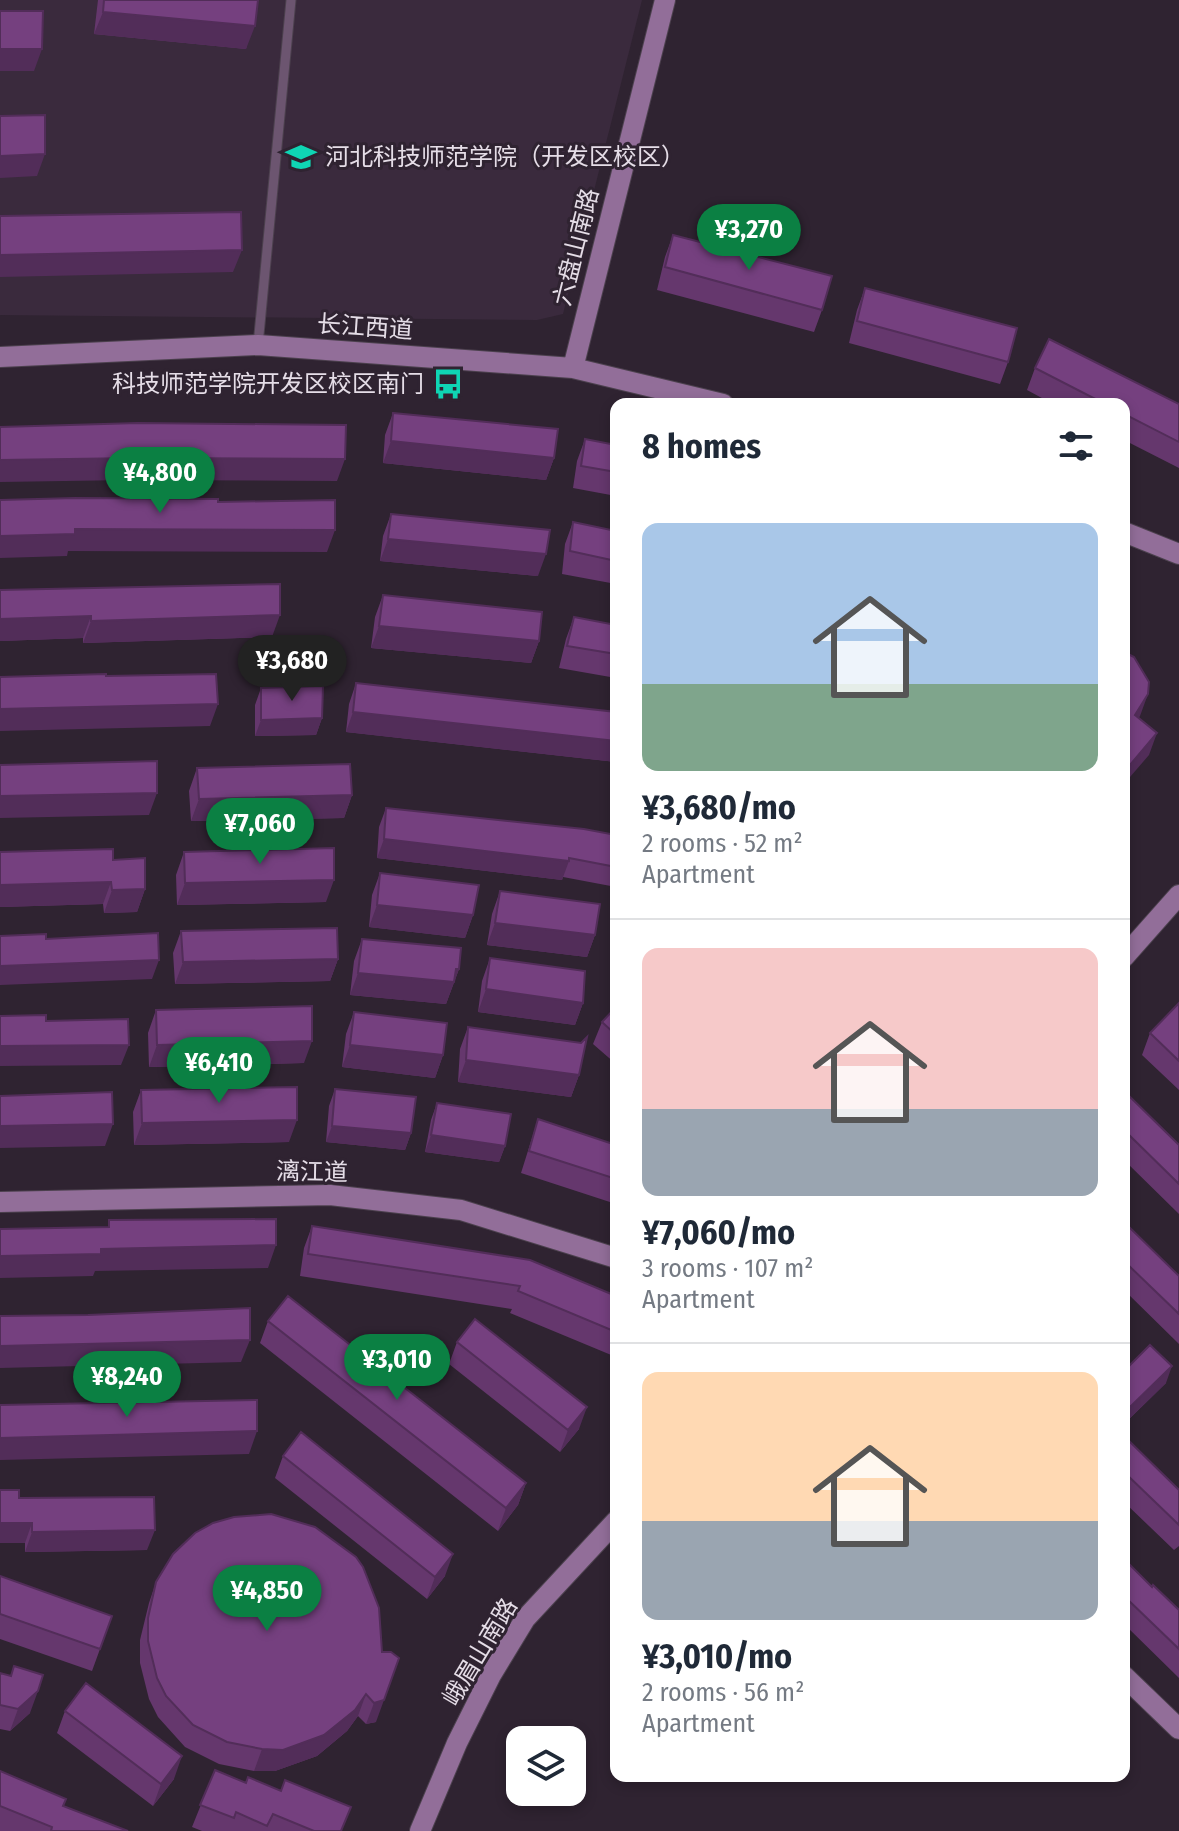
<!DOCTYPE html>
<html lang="en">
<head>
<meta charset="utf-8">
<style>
  :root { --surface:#fff; --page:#f6f6f7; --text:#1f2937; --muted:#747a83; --line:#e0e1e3; --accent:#0b8043 }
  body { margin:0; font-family:"Fira Sans Condensed","Noto Sans SC",sans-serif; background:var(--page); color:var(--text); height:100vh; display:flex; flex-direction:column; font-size:30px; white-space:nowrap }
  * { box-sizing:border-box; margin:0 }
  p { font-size:26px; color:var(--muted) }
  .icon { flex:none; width:44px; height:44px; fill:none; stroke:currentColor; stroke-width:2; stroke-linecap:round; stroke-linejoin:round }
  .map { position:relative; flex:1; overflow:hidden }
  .panel { position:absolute; left:610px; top:398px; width:520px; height:1384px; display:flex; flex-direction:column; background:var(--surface); border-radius:16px; box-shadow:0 4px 12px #0003 }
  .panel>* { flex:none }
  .controls { position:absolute; left:506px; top:1726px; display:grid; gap:16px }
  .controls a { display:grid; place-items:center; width:80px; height:80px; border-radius:16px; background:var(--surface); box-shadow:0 4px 12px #0003; font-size:40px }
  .price { position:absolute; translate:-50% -68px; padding:0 18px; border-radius:28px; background:var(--accent); color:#fff; font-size:26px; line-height:52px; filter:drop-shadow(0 2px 4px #0008) }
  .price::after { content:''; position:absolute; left:50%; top:48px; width:24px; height:18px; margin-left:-12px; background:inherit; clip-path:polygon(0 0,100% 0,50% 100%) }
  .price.on { background:#222; color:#fff }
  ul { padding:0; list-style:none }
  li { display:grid; align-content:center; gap:16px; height:424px; padding:0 32px }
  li+li { border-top:2px solid var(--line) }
  li span { display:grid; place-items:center; height:248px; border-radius:16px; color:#555 }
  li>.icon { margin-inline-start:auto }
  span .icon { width:144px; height:144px; fill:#fffc; stroke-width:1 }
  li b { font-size:34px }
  h2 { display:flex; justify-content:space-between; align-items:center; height:96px; padding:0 32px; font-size:34px }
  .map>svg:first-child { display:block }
</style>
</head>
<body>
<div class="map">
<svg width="1179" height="1831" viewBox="0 0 1179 1831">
  <rect width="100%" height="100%" fill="#2f2331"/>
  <path fill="#3a2a3d" d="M0 0H642L563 314 537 320 0 315Z"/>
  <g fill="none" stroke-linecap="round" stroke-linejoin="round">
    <g stroke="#4c414e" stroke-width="11">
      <path id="lane" d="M258 345 291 0"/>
    </g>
    <g stroke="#4c414e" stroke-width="22">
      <path id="secondary" d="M0 357 258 345 573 368 723 404
        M573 368 665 0
        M1124 532 1179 554
        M1124 957 1179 895
        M0 1202 330 1195 461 1210 616 1258
        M1124 1676 1179 1729
        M420 1831 457 1743 491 1675 525 1619 616 1521"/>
    </g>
    <use href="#lane" stroke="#6c5570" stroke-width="9"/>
    <use href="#secondary" stroke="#926e99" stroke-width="20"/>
  </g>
  <path fill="#65376d" d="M98 0H258L246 49 94 34Z
    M673 235 822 310 814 332 657 290 665 257Z
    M865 288 1008 362 1000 384 849 343 857 310Z
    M1035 368 1179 404V468L1124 440V404H1053L1027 390Z
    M393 413 554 458 546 480 383 463 385 435Z
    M585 439 616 445V496L573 488 577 461Z
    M391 514 538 576 380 561 383 536Z
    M573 522 616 531V584L562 574 565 544Z
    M0 590 272 637 83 643V638L0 641Z
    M383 595 539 641 531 663 371 648 375 617Z
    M574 617 616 625V678L559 668 566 639Z
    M356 683 616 712V762L346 732 349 704Z
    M261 688 322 718 316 735 255 736V705Z
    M197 768 352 795 344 818 191 821 189 791Z
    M386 808 616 835V887L563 877 562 880 377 858 379 827Z
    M0 852 113 860 145 889 137 912 104 913 103 904 0 907Z
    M184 852 326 902 177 905 176 875Z
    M380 873 473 915 465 938 369 927 372 895Z
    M500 891 595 935 587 957 487 945 492 914Z
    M181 931 338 959 330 981 175 984 173 953Z
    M362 939 459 969 446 1004 350 995 354 961Z
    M490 958 583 1003 575 1025 478 1012 482 981Z
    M1179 1003V1090L1142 1055 1150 1033Z
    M616 1007V1064L593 1044 602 1022Z
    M156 1010 304 1063 149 1067 148 1033Z
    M354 1012 443 1055 435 1078 342 1067 346 1034Z
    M468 1027 579 1075 571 1097 458 1082 460 1049Z
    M335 1089 411 1133 405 1150 326 1142 329 1106Z
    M141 1090 289 1142 134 1145 133 1112Z
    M1124 1091 1179 1145V1214L1124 1160Z
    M437 1103 505 1146 499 1162 425 1152 431 1120Z
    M538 1119 616 1145V1204L521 1173Z
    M1124 1222 1179 1276V1344L1124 1290Z
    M312 1226 616 1296V1357L510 1313 512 1309 300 1276 304 1248Z
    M268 1321 526 1483 518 1505 498 1531 260 1343Z
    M457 1342 579 1429 560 1452 449 1364Z
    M1124 1371 1166 1383 1124 1424Z
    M1124 1436 1179 1490V1546L1174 1550 1124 1502Z
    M283 1456 445 1576 427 1599 275 1478Z
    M19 1498 147 1550 25 1552V1543H0Z
    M1124 1559 1152 1587 1179 1610V1678L1124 1624Z
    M363 1567 376 1722 366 1724 358 1716 347 1731 317 1756 275 1771H254L219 1764 185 1747 158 1717 149 1699 140 1663V1640L149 1603 156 1582Z
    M0 1576 112 1616 92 1671 0 1639Z
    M0 1673 30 1713 10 1731 0 1729Z
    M65 1711 174 1779 153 1806 57 1733Z
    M215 1770 342 1831H202L192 1827Z
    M0 1771 64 1806 128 1831H0Z"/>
  <path fill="#522d59" d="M103 12 255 26 246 49 94 34Z
    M0 49H42L34 71H0Z
    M45 154 37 176 0 178V156Z
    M242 250 233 272 0 277V255Z
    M391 441 554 458 546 480 383 463Z
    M137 458 345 459 337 481 129 480 0 482V460Z
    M75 529 335 530 327 552 68 551 67 556 0 558V536Z
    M388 539 546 554 538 576 380 561Z
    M280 615 272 637 83 643 91 621Z
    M91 616 83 638 0 641V619Z
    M379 626 539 641 531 663 371 648Z
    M1148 694 1140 716 1127 737 1135 715Z
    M218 704 210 726 0 731V709Z
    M353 712 616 741V762L346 732Z
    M322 718 316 735 255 736 261 720Z
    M1157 733 1149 755 1124 784V772Z
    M157 793 149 815 0 818V796Z
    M352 795 344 818 191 821 199 799Z
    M384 839 569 861 562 880 377 858Z
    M334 880 326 902 177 905 185 883Z
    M111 882 103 904 0 907V885Z
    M145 889 137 912 104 913 112 890Z
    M377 905 473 915 465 938 369 927Z
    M495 923 595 935 587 957 487 945Z
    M338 959 330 981 175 984 183 962Z
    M159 960 152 979 0 985V966Z
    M459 969 446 1004 350 995 358 973Z
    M486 989 583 1003 575 1025 478 1012Z
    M312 1041 304 1063 149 1067 157 1045Z
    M129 1045 121 1065 0 1066V1046Z
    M350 1045 443 1055 435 1078 342 1067Z
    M466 1060 579 1075 571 1097 458 1082Z
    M297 1120 289 1142 134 1145 142 1123Z
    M113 1124 105 1146 0 1148V1126Z
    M332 1126 411 1133 405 1150 326 1142Z
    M431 1135 505 1146 499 1162 425 1152Z
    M276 1245 268 1268 95 1271 93 1276 0 1278V1256L101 1249Z
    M250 1340 241 1362 0 1368V1346Z
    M1172 1366 1166 1383 1124 1424 1130 1407Z
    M587 1407 579 1429 560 1452 568 1430Z
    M257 1431 249 1454 0 1460V1438Z
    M526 1483 518 1505 498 1531 506 1508Z
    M0 1523H32L25 1543H0Z
    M155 1530 147 1550 25 1552 32 1532Z
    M453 1554 445 1576 427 1599 435 1577Z
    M38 1691 30 1713 10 1731 18 1709Z
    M366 1694 358 1716 347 1731 317 1756 275 1771H254L262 1749Z
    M384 1700 376 1722 366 1724 374 1703Z
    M182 1756 174 1779 153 1806 161 1784Z"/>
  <path fill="#75407f" stroke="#522d59" stroke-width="2" d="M104 0H258L255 26 103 12Z
    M0 11H43L42 49H0Z
    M45 115V154L0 156V116Z
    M241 212 242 250 0 255V216Z
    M673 235 832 276 822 310 665 267Z
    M865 288 1017 328 1008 362 857 321Z
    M1049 339 1179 404V442L1124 414V404H1105L1035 368Z
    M393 413 558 429 554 458 391 441Z
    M138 423 346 425 345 459 137 458 0 460V427Z
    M585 439 616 445V472L581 466Z
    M75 498 218 499V502L335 500V530L75 529V534L0 536V500Z
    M391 514 550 530 546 554 388 539Z
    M573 522 616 531V561L570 551Z
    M280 584V615L91 621V616L0 619V590Z
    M383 595 542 612 539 641 379 626Z
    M574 617 616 625V654L567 646Z
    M1124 652 1134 657 1149 682 1148 694 1135 715 1157 733 1124 772Z
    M106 674V676L216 674 218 704 0 709V677Z
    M356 683 616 712V741L353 712Z
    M323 686 322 718 261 720V688Z
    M157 761V793L0 796V765Z
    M350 764 352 795 199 799 197 768Z
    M386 808 584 829 616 835V867L569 858V861L384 839Z
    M334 848V880L185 883 184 852Z
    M113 849V860L145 858V889L112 890 111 882 0 885V852Z
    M380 873 479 885 473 915 377 905Z
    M500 891 600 904 595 935 495 923Z
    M337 928 338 959 183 962 181 931Z
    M158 933 159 960 0 966V936L46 934V939Z
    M362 939 461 948 459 969H456L454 982 358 973Z
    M490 958 585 971 583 1003 486 989Z
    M1179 1003V1061L1150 1033Z
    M312 1006V1041L157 1045 156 1010Z
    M616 1007V1035L602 1022Z
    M354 1012 447 1023 443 1055 350 1045Z
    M46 1015V1021L128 1019 129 1045 0 1046V1016Z
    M468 1027 581 1043 587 1037 579 1075 466 1060Z
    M297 1087V1120L142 1123 141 1090Z
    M335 1089 416 1097 411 1133 332 1126Z
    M1124 1091 1179 1145V1184L1124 1130Z
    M112 1092 113 1124 0 1126V1096Z
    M437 1103 511 1114 505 1146 431 1135Z
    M538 1119 616 1145V1179L529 1151Z
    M276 1219V1245L101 1249V1254L0 1256V1229L109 1227V1220Z
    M1124 1222 1179 1276V1314L1124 1261Z
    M312 1226 530 1260 616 1296V1332L518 1291 520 1286 308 1254Z
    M288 1296 526 1483 506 1508 268 1321Z
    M250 1308V1340L0 1346V1316L88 1315Z
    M475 1319 587 1407 568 1430 457 1342Z
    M1150 1345 1172 1366 1130 1407 1124 1401V1371Z
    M257 1400V1431L0 1438V1405Z
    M301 1432 453 1554 435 1577 283 1456Z
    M1124 1436 1179 1490V1525L1124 1472Z
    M0 1490H19V1498L154 1497 155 1530 32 1532V1523H0Z
    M271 1514 315 1527 356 1557 363 1567 379 1608 382 1652H391L399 1658 384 1700 374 1703 366 1694 355 1710 324 1735 283 1750 262 1749 227 1742 193 1725 166 1696 157 1678 148 1641V1618L156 1582 173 1554 195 1533 213 1523 234 1517Z
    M1124 1559 1152 1587 1153 1585 1179 1610V1649L1124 1596Z
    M0 1576 112 1616 100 1649 0 1614Z
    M14 1666 43 1675 38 1691 18 1709 0 1705V1673L11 1676Z
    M86 1683 182 1756 161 1784 65 1711Z
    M215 1770 246 1783 248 1777 281 1791 285 1780 351 1807 341 1831H314L273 1814 267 1826 236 1812 234 1818 200 1805Z
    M0 1771 66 1799 63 1806 128 1831H51L52 1827 0 1806Z"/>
  <defs>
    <g id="school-bare" transform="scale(2.4)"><path d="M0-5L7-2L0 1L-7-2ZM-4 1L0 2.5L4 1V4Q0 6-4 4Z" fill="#0fd5b4" stroke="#2f2331" stroke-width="2.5" paint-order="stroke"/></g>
    <g id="bus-bare" transform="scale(2.4)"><path d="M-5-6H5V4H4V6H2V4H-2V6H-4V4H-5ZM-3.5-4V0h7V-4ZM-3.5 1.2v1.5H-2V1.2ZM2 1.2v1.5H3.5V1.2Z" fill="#0fd5b4" stroke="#2f2331" stroke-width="2.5" paint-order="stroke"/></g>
  </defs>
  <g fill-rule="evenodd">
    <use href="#school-bare" x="301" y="157"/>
    <use href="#bus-bare" x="448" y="384"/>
  </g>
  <g text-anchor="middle" stroke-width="6" stroke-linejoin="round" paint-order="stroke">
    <g font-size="24" fill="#e5dde7" stroke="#2f2331" text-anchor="start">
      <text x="325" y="165">河北科技师范学院（开发区校区）</text>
      <text x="424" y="392" text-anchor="end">科技师范学院开发区校区南门</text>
    </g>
    <g font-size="24" fill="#e5dde7" stroke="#2f2331">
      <text transform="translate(576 247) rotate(-76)" y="8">六盘山南路</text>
      <text transform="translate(365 327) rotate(4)" y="8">长江西道</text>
      <text transform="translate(312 1172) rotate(1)" y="8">漓江道</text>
      <text transform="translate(480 1652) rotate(-59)" y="8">峨眉山南路</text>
    </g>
  </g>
</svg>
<div class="controls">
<a><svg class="icon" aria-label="layers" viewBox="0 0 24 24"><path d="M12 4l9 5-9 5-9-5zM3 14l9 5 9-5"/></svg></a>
</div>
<b class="price" style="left:749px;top:272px">¥3,270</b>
<b class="price" style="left:160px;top:515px">¥4,800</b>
<b class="price on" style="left:292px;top:703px">¥3,680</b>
<b class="price" style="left:260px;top:866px">¥7,060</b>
<b class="price" style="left:219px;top:1105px">¥6,410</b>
<b class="price" style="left:397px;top:1402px">¥3,010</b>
<b class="price" style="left:127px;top:1419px">¥8,240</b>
<b class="price" style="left:267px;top:1633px">¥4,850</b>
<section class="panel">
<h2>8 homes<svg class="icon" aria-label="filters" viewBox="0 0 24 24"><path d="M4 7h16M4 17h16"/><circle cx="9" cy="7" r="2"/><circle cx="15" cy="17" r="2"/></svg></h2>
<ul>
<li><span style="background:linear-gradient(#a9c7e8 65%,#7fa58c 0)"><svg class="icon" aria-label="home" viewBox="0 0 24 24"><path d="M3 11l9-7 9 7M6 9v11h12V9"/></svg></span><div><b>¥3,680/mo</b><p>2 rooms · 52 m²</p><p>Apartment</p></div></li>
<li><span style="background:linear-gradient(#f6c9c9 65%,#9aa5b1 0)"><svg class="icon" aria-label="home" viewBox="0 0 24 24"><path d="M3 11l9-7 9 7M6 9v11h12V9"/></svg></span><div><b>¥7,060/mo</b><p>3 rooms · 107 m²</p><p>Apartment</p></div></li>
<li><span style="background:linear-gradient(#ffd9b3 60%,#9aa5b1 0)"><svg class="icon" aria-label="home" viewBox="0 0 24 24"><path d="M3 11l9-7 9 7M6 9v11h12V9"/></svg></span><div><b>¥3,010/mo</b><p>2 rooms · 56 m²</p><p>Apartment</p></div></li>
</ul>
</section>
</div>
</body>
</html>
